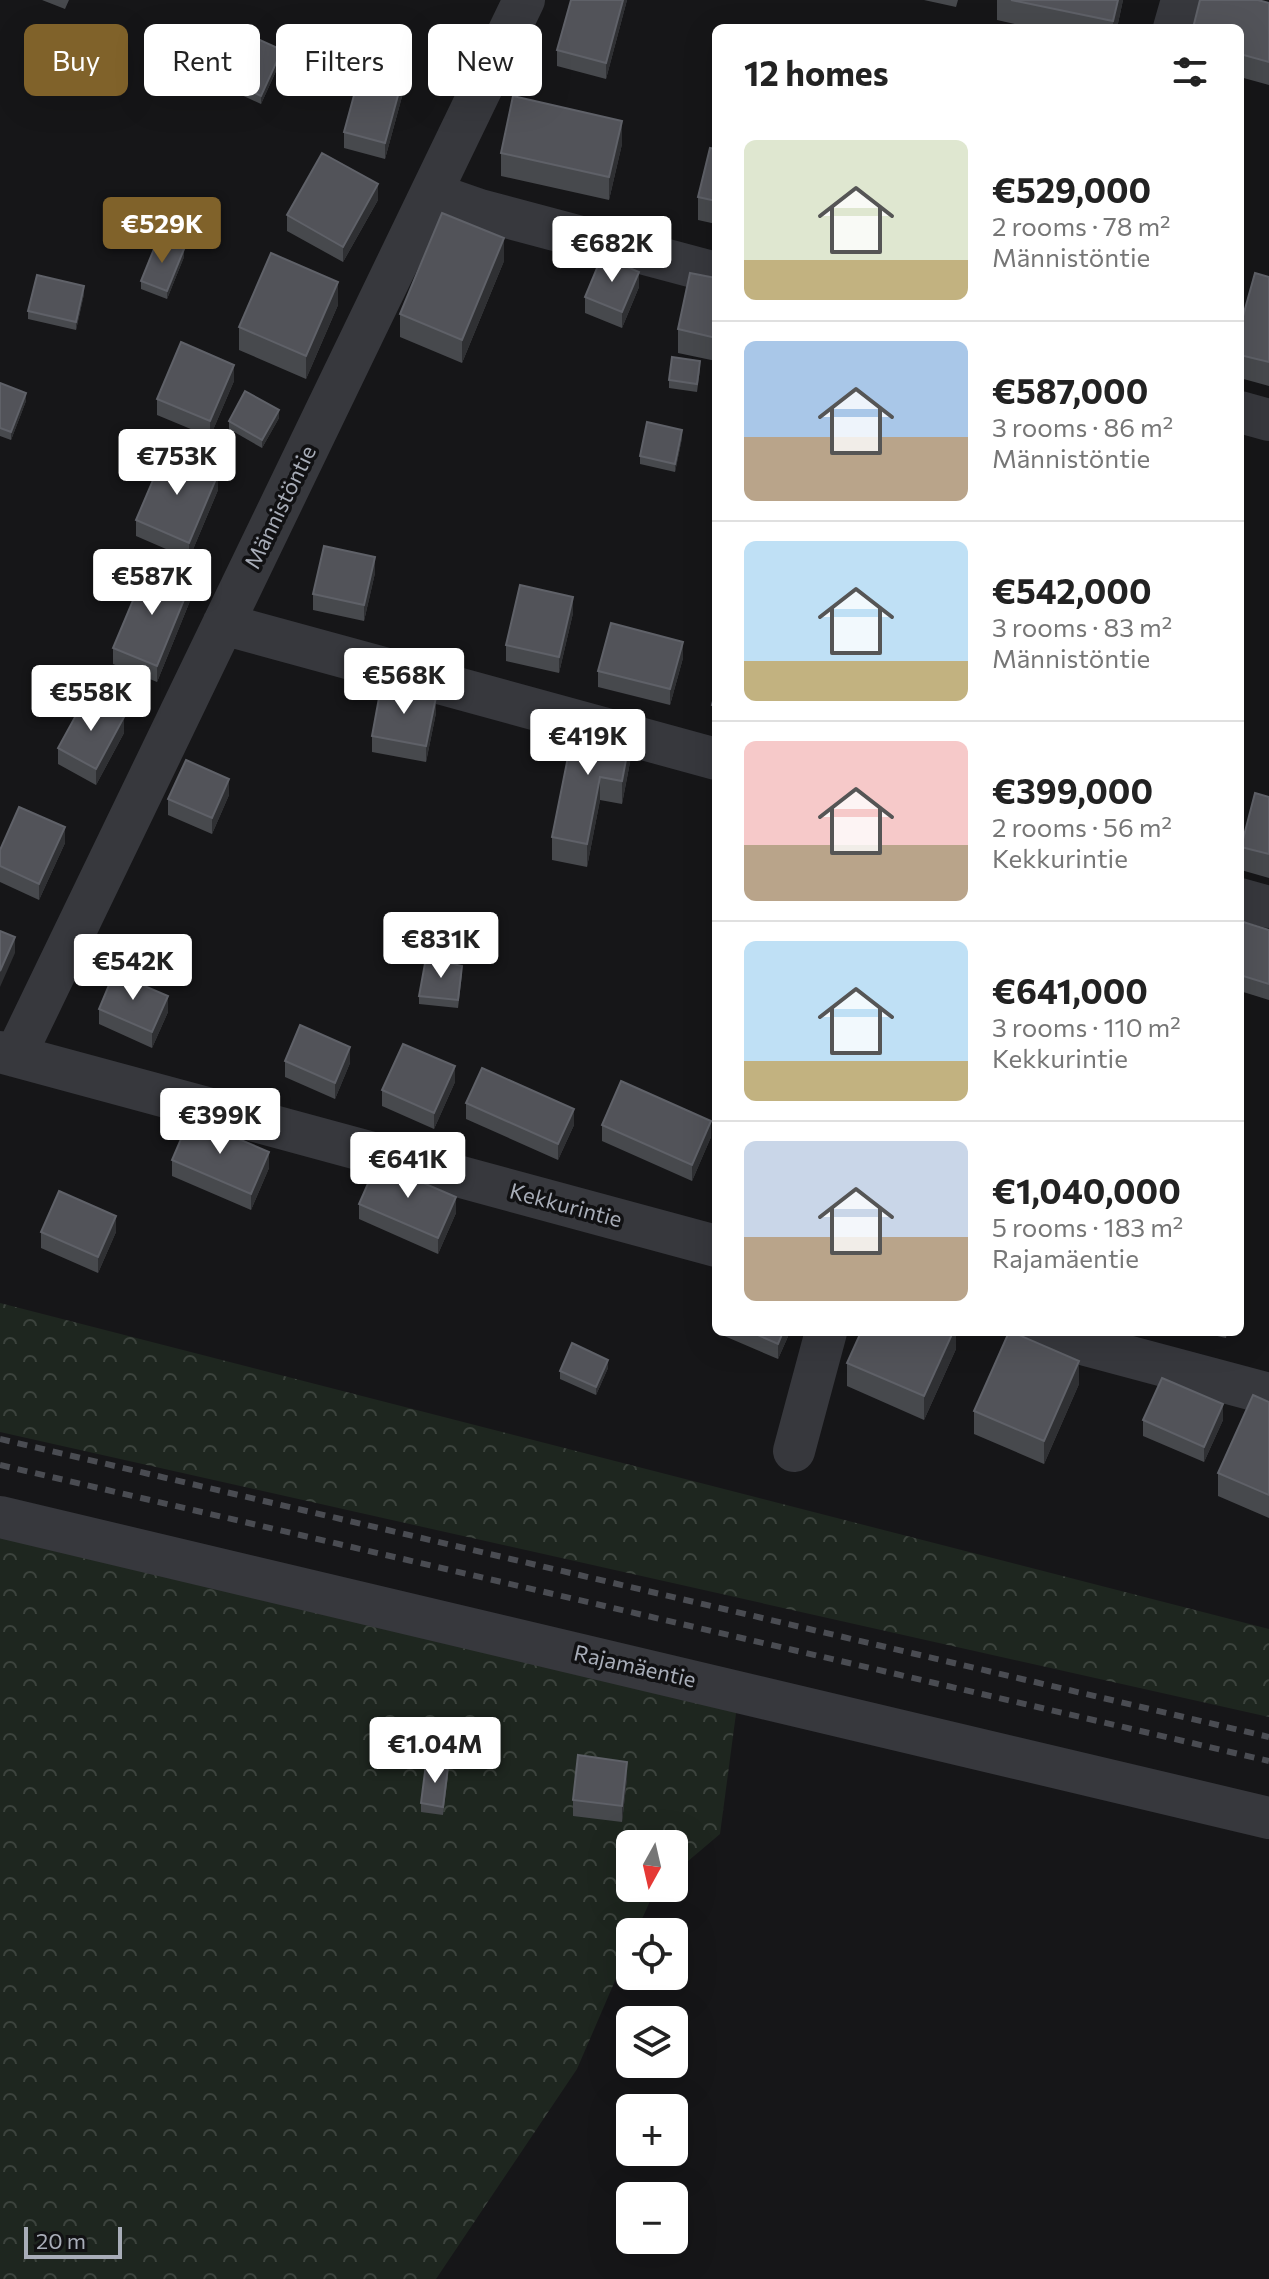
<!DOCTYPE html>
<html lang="en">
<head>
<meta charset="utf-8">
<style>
  :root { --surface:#fff; --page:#f6f6f6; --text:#222; --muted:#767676; --line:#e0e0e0; --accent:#80622a }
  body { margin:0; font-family:Commissioner,sans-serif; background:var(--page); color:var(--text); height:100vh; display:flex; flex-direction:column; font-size:30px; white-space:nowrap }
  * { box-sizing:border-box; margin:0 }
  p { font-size:26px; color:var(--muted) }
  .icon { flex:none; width:44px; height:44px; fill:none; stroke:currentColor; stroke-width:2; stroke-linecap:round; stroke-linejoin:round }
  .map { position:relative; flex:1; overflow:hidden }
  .details { position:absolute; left:712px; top:24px; width:532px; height:1312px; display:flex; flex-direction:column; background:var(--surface); border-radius:12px; box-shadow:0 8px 32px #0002 }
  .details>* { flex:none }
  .top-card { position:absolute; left:24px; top:24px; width:568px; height:72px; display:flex; gap:16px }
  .needle { width:52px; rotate:188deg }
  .buttons { position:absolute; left:616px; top:1830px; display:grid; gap:16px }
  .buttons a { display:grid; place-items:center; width:72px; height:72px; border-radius:12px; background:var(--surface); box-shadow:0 8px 32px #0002; font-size:40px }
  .scale { position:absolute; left:24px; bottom:20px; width:98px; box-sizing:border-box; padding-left:8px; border:4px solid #a8adb8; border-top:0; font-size:22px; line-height:28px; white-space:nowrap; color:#a8adb8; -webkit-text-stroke:6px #111113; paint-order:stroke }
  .price { position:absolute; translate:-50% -68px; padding:0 18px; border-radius:8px; background:#fff; color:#222; font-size:26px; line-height:52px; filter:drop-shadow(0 2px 4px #0008) }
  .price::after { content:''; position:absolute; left:50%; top:48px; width:24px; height:18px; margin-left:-12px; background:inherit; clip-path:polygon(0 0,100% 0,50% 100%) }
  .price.selected { background:var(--accent); color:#fff }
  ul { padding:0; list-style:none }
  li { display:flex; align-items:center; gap:24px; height:200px; padding:0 32px }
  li+li { border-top:2px solid var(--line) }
  li span { display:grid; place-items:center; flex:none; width:224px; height:160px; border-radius:12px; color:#555 }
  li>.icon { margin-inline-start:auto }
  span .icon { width:96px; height:96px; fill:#fffc; stroke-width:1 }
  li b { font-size:34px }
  h2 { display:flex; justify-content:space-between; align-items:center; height:96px; padding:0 32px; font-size:34px }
  .tag { padding:0 28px; border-radius:12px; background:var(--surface); box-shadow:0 8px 32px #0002; font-size:28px; line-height:72px }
  .tag.selected { background:var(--accent); color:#fff }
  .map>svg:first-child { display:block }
</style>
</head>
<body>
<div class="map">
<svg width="1269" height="2279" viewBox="0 0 1269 2279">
  <defs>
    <pattern id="forest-crowns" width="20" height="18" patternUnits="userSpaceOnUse" patternTransform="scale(2)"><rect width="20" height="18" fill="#1e261f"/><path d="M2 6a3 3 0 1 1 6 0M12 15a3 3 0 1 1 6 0" fill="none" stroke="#3c433d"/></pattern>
  </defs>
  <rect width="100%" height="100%" fill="#161618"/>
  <path fill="url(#forest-crowns)" d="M0 1303 1269 1629V1717L0 1432Z
    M0 1517 739 1691 720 1834 674 1873V1844H630V1888H656L636 1932H630V1946L577 2069 436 2279H0Z"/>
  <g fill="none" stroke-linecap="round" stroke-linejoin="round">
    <path stroke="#37383d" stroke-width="42" d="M1174 28 1182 0
      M431 193 480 210 716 273
      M1240 412 1269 420
      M223 624 716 759
      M1240 899 1269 907
      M0 1052 716 1246
      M15 1056 524 0
      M1037 1332 1269 1394
      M794 1451 826 1332
      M0 1517 1269 1818"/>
    <path stroke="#4a4c52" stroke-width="6" stroke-dasharray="10 8" stroke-linecap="butt" d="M0 1439 1269 1737
      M0 1465 1269 1761"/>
  </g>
  <path fill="#47494d" d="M42 0H69L65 9Z
    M571 0H627L606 79 557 66V50Z
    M924 0H958L956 7Z
    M997 0H1123L1117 28H1033L997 20Z
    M1269 3V85L1240 77V28Z
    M282 58 261 104 222 86V78Z
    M403 93 385 159 344 148V132Z
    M622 144 609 200 501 176V153Z
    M716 149V224L698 220V197Z
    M378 200 343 262 287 231V215Z
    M184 257 167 299 141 289V281Z
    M504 261 462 363 400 337V314Z
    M1269 277V386L1240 378V327Z
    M716 278V361L678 353V329Z
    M639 287 622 328 585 313V297Z
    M84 294 76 330 28 319V311Z
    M338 305 306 379 239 350V327Z
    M700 369 697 392 669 388V380Z
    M234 381 210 437 157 415V399Z
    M0 383 26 401 11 440 0 436Z
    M279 418 262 448 229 429V421Z
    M682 438 675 472 640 464V456Z
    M218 490 189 559 136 536V520Z
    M375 573 364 621 313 610V594Z
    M190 601 157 682 113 664V648Z
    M573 613 559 673 506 661V645Z
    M683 658 670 705 598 687V671Z
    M716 689V714L712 713V705Z
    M436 713 426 762 372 752V736Z
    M575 722 631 757 622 804 600 800 587 867 552 860V837Z
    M124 733 96 785 58 764V748Z
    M229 795 212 834 168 815V799Z
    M1269 797V878L1241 870V847Z
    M65 843 39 900 0 882V850Z
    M1240 921 1269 930V1000L1240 991Z
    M462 974 458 1008 419 1004V996Z
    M99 1009 168 1012 152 1048 99 1024Z
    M285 1061 350 1063 335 1099 285 1077Z
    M455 1082 434 1129 382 1106V1090Z
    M466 1103 574 1125 558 1160 466 1119Z
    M602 1125 711 1137 692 1181 602 1141Z
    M172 1160 269 1168 251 1210 172 1176Z
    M359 1204 456 1213 438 1254 359 1219Z
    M41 1232H116L98 1273 41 1248Z
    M716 1314V1332H790L778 1359 715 1332Z
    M956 1332V1349L924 1420 847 1386V1363Z
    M1200 1332H1227L1226 1338Z
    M608 1368 596 1395 560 1379V1371Z
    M1079 1384 1044 1464 974 1434V1411Z
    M1269 1402V1518L1218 1496V1473Z
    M1143 1420H1223L1204 1462 1143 1436Z
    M448 1776 443 1815 421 1812V1803Z
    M627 1778 622 1822 573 1816V1800Z"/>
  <path fill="#2f3033" d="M623 0H627L606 79V63Z
    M1118 0H1123L1117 28H1113V21Z
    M282 50V58L261 104V96Z
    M403 77V93L385 159V143Z
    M622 121V144L609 200V177Z
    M378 184V200L343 262V247Z
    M504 238V261L462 363V340Z
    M184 249V257L167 299V291Z
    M639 272V287L622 328V312Z
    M338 282V305L306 379V356Z
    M84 286V294L76 330V322Z
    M234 365V381L210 437V421Z
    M26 393V401L11 440V432Z
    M279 410V418L262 448V440Z
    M682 430V438L675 472V464Z
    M218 474V490L189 559V543Z
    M375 557V573L364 621V605Z
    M190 585V601L157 682V666Z
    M573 597V613L559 673V657Z
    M683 642V658L670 705V689Z
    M436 697V713L426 762V746Z
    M124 717V733L96 785V769Z
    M631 733V757L622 804V781Z
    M600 777V800L587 867V844Z
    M229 779V795L212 834V818Z
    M65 827V843L39 900V884Z
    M15 937V953L0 987V971Z
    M168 996V1012L152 1048V1032Z
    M350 1047V1063L335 1099V1083Z
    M455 1066V1082L434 1129V1113Z
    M574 1109V1125L558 1160V1144Z
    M711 1121V1137L692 1181V1165Z
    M269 1152V1168L251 1210V1194Z
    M456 1197V1213L438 1254V1238Z
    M116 1216V1232L98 1273V1257Z
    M783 1332H790L778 1359V1344Z
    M953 1332H956V1349L924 1420V1396Z
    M608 1360V1368L596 1395V1387Z
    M1079 1361V1384L1044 1464V1441Z
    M1223 1404V1420L1204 1462V1447Z
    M627 1762V1778L622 1822V1806Z"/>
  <path fill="#525359" stroke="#5f6168" stroke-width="2" d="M571 0H623L606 63 557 50Z
    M1011 0H1118L1113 21Z
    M1200 0H1258L1269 3V62L1240 54V28H1193Z
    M242 32 282 50 261 96 222 78Z
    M362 66 403 77 385 143 344 132Z
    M513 96 622 121 609 177 501 153Z
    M710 148 716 149V201L698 197Z
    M322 153 378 184 343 247 287 215Z
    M442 213 504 238 462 340 400 314Z
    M158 239 184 249 167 291 141 281Z
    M271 253 338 282 306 356 239 327Z
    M602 256 639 272 622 312 585 297Z
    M690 273 716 278V338L678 329Z
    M1255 273 1269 277V362L1240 355V327Z
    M37 275 84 286 76 322 28 311Z
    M181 342 234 365 210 421 157 399Z
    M672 357 700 361 697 384 669 380Z
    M0 383 26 393 11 432 0 428Z
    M245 391 279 410 262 440 229 421Z
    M647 422 682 430 675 464 640 456Z
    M165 452 218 474 189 543 136 520Z
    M324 546 375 557 364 605 313 594Z
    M147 567 190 585 157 666 113 648Z
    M520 585 573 597 559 657 506 645Z
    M611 623 683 642 670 689 598 671Z
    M381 687 436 697 426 746 372 736Z
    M716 689V706L712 705Z
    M86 697 124 717 96 769 58 748Z
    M575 722 631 733 622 781 600 777 587 844 552 837Z
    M186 760 229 779 212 818 168 799Z
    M1255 793 1269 797V854L1241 847Z
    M19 807 65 827 39 884 0 866V850Z
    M1240 921 1269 930V984L1240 975Z
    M0 931 15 937 0 971Z
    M426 958 462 966 458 1000 419 996Z
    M114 973 168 996 152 1032 99 1009Z
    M300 1025 350 1047 335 1083 285 1061Z
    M403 1044 455 1066 434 1113 382 1090Z
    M482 1068 574 1109 558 1144 466 1103Z
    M621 1081 711 1121 692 1165 602 1125Z
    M190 1118 269 1152 251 1194 172 1160Z
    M377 1163 456 1197 438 1238 359 1204Z
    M59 1191 116 1216 98 1257 41 1232Z
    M751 1332H783L778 1344Z
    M861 1332H953L924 1396 847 1363Z
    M1009 1332H1012L1079 1361 1044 1441 974 1411Z
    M572 1343 608 1360 596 1387 560 1371Z
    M1162 1378 1223 1404 1204 1447 1143 1420Z
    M1253 1395 1269 1402V1495L1218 1473Z
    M578 1755 627 1762 622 1806 573 1800Z
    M426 1764 448 1767 443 1807 421 1803Z"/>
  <g text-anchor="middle" stroke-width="7" stroke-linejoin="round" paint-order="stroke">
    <g font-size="22" fill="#a8adb8" stroke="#111113">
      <text transform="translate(280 507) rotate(-64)" y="8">Männistöntie</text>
      <text transform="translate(566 1205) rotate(15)" y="8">Kekkurintie</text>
      <text transform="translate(635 1666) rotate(13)" y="8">Rajamäentie</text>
    </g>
  </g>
</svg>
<div class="buttons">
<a><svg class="needle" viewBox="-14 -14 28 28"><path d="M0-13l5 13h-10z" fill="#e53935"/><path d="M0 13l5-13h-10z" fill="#767676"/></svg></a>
<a><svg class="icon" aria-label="locate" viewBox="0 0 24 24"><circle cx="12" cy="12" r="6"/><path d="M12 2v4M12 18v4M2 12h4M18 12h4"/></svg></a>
<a><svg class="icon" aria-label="layers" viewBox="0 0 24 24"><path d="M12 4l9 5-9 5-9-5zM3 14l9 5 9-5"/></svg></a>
<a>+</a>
<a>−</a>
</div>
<div class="scale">20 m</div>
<b class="price selected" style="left:162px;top:265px">€529K</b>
<b class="price" style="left:612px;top:284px">€682K</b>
<b class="price" style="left:177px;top:497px">€753K</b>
<b class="price" style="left:152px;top:617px">€587K</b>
<b class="price" style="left:404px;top:716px">€568K</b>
<b class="price" style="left:91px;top:733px">€558K</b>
<b class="price" style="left:588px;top:777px">€419K</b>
<b class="price" style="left:441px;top:980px">€831K</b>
<b class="price" style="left:133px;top:1002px">€542K</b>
<b class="price" style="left:220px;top:1156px">€399K</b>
<b class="price" style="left:408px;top:1200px">€641K</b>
<b class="price" style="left:435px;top:1785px">€1.04M</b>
<div class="top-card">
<a class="tag selected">Buy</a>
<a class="tag">Rent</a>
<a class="tag">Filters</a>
<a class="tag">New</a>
</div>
<section class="details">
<h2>12 homes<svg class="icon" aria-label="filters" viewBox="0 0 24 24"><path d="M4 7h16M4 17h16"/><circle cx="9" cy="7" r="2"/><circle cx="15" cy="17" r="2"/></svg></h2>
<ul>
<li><span style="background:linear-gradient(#dfe7d0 75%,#c2b280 0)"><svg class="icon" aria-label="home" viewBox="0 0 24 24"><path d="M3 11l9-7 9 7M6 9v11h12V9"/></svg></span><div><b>€529,000</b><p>2 rooms · 78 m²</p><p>Männistöntie</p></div></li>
<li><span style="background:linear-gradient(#a9c7e8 60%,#b9a48a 0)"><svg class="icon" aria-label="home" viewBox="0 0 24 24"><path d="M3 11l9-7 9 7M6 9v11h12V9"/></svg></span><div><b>€587,000</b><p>3 rooms · 86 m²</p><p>Männistöntie</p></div></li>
<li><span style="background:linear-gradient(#bfe0f5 75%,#c2b280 0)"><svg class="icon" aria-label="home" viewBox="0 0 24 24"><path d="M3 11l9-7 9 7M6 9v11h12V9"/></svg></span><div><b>€542,000</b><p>3 rooms · 83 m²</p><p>Männistöntie</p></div></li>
<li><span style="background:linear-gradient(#f6c9c9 65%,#b9a48a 0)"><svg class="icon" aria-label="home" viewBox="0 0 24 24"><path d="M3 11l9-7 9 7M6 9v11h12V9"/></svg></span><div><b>€399,000</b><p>2 rooms · 56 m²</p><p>Kekkurintie</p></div></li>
<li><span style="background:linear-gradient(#bfe0f5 75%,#c2b280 0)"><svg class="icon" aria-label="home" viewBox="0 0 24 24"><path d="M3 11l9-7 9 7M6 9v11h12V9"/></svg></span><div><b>€641,000</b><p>3 rooms · 110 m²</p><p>Kekkurintie</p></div></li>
<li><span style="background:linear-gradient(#c9d6e8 60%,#b9a48a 0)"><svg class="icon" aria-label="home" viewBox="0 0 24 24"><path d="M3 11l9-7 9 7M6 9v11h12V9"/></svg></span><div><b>€1,040,000</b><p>5 rooms · 183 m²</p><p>Rajamäentie</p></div></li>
</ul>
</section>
</div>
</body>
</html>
